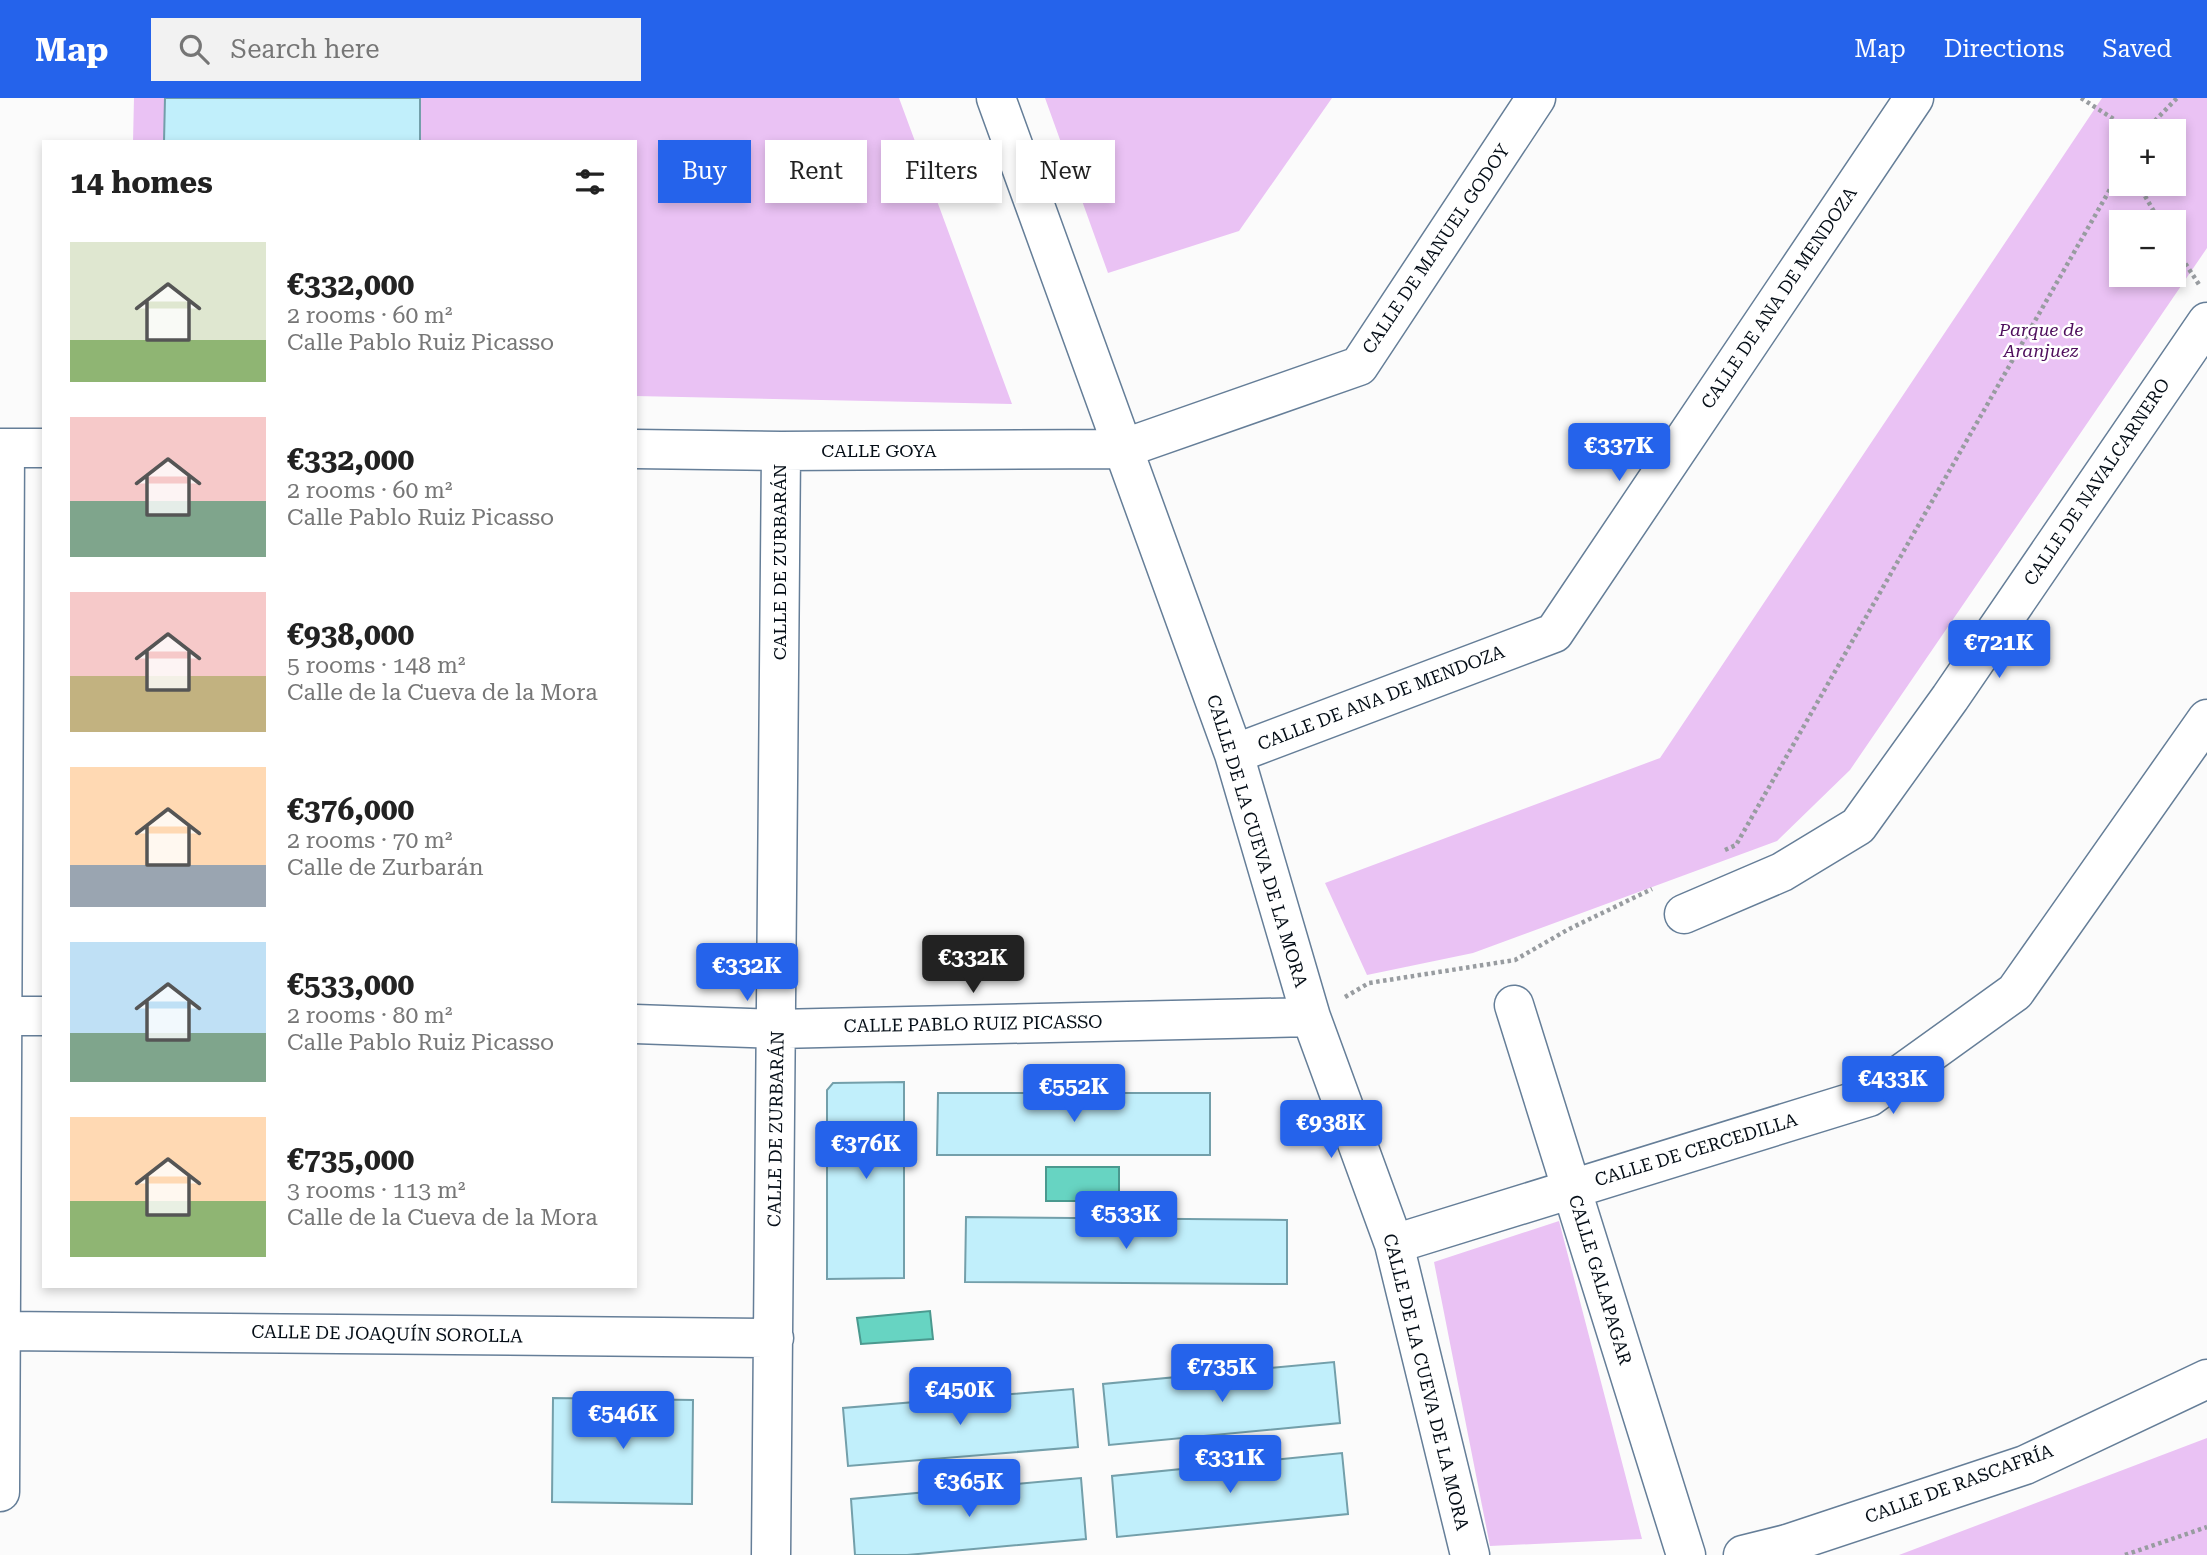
<!DOCTYPE html>
<html lang="en">
<head>
<meta charset="utf-8">
<style>
  :root { --surface:#fff; --page:#f2f2f2; --text:#222; --muted:#767676; --accent:#2563eb }
  body { margin:0; font-family:"Roboto Serif",serif; background:var(--page); color:var(--text); height:100vh; display:flex; flex-direction:column; font-size:26px; white-space:nowrap }
  * { box-sizing:border-box; margin:0 }
  p { font-size:23px; color:var(--muted) }
  .icon { flex:none; width:38px; height:38px; fill:none; stroke:currentColor; stroke-width:2; stroke-linecap:round; stroke-linejoin:round }
  .map { position:relative; flex:1; overflow:hidden }
  .side { position:absolute; left:42px; top:42px; width:595px; height:1148px; display:flex; flex-direction:column; background:var(--surface); border-radius:0px; box-shadow:0 4px 10px #0003 }
  .side>* { flex:none }
  .guide { position:absolute; left:658px; top:42px; width:665px; height:63px; display:flex; gap:14px }
  .buttons { position:absolute; left:2109px; top:21px; display:grid; gap:14px }
  .buttons a { display:grid; place-items:center; width:77px; height:77px; border-radius:0px; background:var(--surface); box-shadow:0 4px 10px #0003; font-size:35px }
  .price { position:absolute; translate:-50% -60px; padding:0 16px; border-radius:7px; background:var(--accent); color:#fff; font-size:23px; line-height:46px; filter:drop-shadow(0 2px 4px #0008) }
  .price::after { content:''; position:absolute; left:50%; top:42px; width:21px; height:16px; margin-left:-10px; background:inherit; clip-path:polygon(0 0,100% 0,50% 100%) }
  .price.on { background:#222; color:#fff }
  ul { padding:0; list-style:none }
  li { display:flex; align-items:center; gap:21px; height:175px; padding:0 28px }
  li span { display:grid; place-items:center; flex:none; width:196px; height:140px; border-radius:0px; color:#555 }
  li>.icon { margin-inline-start:auto }
  span .icon { width:84px; height:84px; fill:#fffc; stroke-width:1 }
  li b { font-size:30px }
  h2 { display:flex; justify-content:space-between; align-items:center; height:84px; padding:0 28px; font-size:30px }
  .pill { padding:0 24px; border-radius:0px; background:var(--surface); box-shadow:0 4px 10px #0003; font-size:24px; line-height:63px }
  .pill.on { background:var(--accent); color:#fff }
  header { display:flex; align-items:center; gap:42px; box-sizing:border-box; height:98px; padding:0 35px; background:var(--accent); color:#fff }
  header strong { font-size:33px }
  nav { display:flex; gap:38px; margin-inline-start:auto; font-size:24px }
  .search { width:490px; height:63px; background:var(--page); display:flex; align-items:center; gap:18px; box-sizing:border-box; padding:0 24px; border-radius:0px; color:var(--muted); font-size:26px }
  .map>svg:first-child { display:block }
</style>
</head>
<body>
<header>
<strong>Map</strong>
<div class="search"><svg class="icon" aria-label="search" viewBox="0 0 24 24"><circle cx="10" cy="10" r="6"/><path d="M15 15l6 6"/></svg>Search here</div>
<nav><a>Map</a><a>Directions</a><a>Saved</a></nav>
</header>
<div class="map">
<svg width="2207" height="1457" viewBox="0 0 2207 1457">
  <rect width="100%" height="100%" fill="#fbfbfb"/>
  <path fill="#eac2f4" fill-rule="evenodd" d="M134 0H899L1012 306 635 298V44H133Z
    M1045 0H1332L1239 133 1108 175Z
    M2102 0H2207V150L1850 672 1777 743 1473 855 1367 877 1325 785 1660 660ZM2121 33H2174V86H2121ZM2121 124H2174V177H2121Z
    M1559 1123 1642 1441 1490 1448 1434 1164Z
    M2207 1340V1457H1899Z"/>
  <path fill="#67d4c2" stroke="#4a998f" stroke-width="2" d="M1046 1069H1119V1103H1046Z
    M930 1213 933 1241 861 1246 857 1220Z"/>
  <path fill="#c1effb" stroke="#739faa" stroke-width="2" d="M165 0H420V44H164Z
    M904 984V1180L827 1181V992L833 985Z
    M938 995H1210V1057H937Z
    M966 1119 1287 1122V1186L965 1184Z
    M1334 1264 1340 1325 1109 1347 1103 1286Z
    M1073 1291 1078 1349 848 1368 843 1310Z
    M553 1300 693 1302 692 1406 552 1404Z
    M1342 1355 1348 1416 1117 1439 1112 1378Z
    M1081 1380 1086 1441 907 1457H855L851 1401Z"/>
  <g fill="none" stroke-linecap="round" stroke-linejoin="round">
    <g stroke="#657e98" stroke-width="41">
      <path id="minor" d="M996 0 1234 656 1311 919 1394 1146 1470 1457
        M0 350H44
        M635 351 781 353 1122 351 1359 268 1536 0
        M1234 656 1554 535 1914 0
        M1684 816 1782 774 1858 728 1950 600 2207 224
        M1514 907 1686 1457
        M0 918H44
        M635 926 777 931 1311 919
        M1394 1146 1869 999 2015 894 2207 621
        M1 1233 774 1240
        M0 1394 5 350
        M771 1457 781 353
        M1743 1457 1787 1446 2025 1367 2207 1281"/>
    </g>
    <path stroke="#989ca0" stroke-width="4.5" stroke-dasharray="3.5 3.5" stroke-linecap="butt" d="M2081 0 2132 33
      M2145 33 2177 0
      M2138 86 2160 124
      M2174 148 2200 188
      M1725 752 1736 747 2121 72
      M1345 899 1369 885 1515 862 1569 831 1652 791
      M2125 1457 2207 1429"/>
    <use href="#minor" stroke="#fff" stroke-width="38"/>
  </g>
  <g text-anchor="middle" stroke-width="5" stroke-linejoin="round" paint-order="stroke">
    <g font-size="18" fill="#050e17" stroke="#fff">
      <text transform="translate(1436 151) rotate(-56)" y="6">CALLE DE MANUEL GODOY</text>
      <text transform="translate(1779 200) rotate(-56)" y="6">CALLE DE ANA DE MENDOZA</text>
      <text x="879" y="359">CALLE GOYA</text>
      <text transform="translate(2097 384) rotate(-56)" y="6">CALLE DE NAVALCARNERO</text>
      <text transform="translate(780 464) rotate(-90)" y="6">CALLE DE ZURBARÁN</text>
      <text transform="translate(1381 600) rotate(-21)" y="6">CALLE DE ANA DE MENDOZA</text>
      <text transform="translate(1257 743) rotate(73)" y="6">CALLE DE LA CUEVA DE LA MORA</text>
      <text transform="translate(973 926) rotate(-1)" y="6">CALLE PABLO RUIZ PICASSO</text>
      <text transform="translate(776 1031) rotate(-89)" y="6">CALLE DE ZURBARÁN</text>
      <text transform="translate(1696 1052) rotate(-17)" y="6">CALLE DE CERCEDILLA</text>
      <text transform="translate(1600 1182) rotate(73)" y="6">CALLE GALAPAGAR</text>
      <text transform="translate(387 1236) rotate(1)" y="6">CALLE DE JOAQUÍN SOROLLA</text>
      <text transform="translate(1426 1284) rotate(76)" y="6">CALLE DE LA CUEVA DE LA MORA</text>
      <text transform="translate(1959 1386) rotate(-20)" y="6">CALLE DE RASCAFRÍA</text>
    </g>
    <g font-size="18" font-style="italic" fill="#4e0e5c" stroke="#fff">
      <text x="2041" y="238">Parque de<tspan x="2041" dy="21">Aranjuez</tspan></text>
    </g>
  </g>
</svg>
<div class="buttons">
<a>+</a>
<a>−</a>
</div>
<b class="price" style="left:1619px;top:385px">€337K</b>
<b class="price" style="left:1999px;top:582px">€721K</b>
<b class="price on" style="left:973px;top:897px">€332K</b>
<b class="price" style="left:747px;top:905px">€332K</b>
<b class="price" style="left:1893px;top:1018px">€433K</b>
<b class="price" style="left:1074px;top:1026px">€552K</b>
<b class="price" style="left:1331px;top:1062px">€938K</b>
<b class="price" style="left:866px;top:1083px">€376K</b>
<b class="price" style="left:1126px;top:1153px">€533K</b>
<b class="price" style="left:1222px;top:1306px">€735K</b>
<b class="price" style="left:960px;top:1329px">€450K</b>
<b class="price" style="left:623px;top:1353px">€546K</b>
<b class="price" style="left:1230px;top:1397px">€331K</b>
<b class="price" style="left:969px;top:1421px">€365K</b>
<div class="guide">
<a class="pill on">Buy</a>
<a class="pill">Rent</a>
<a class="pill">Filters</a>
<a class="pill">New</a>
</div>
<section class="side">
<h2>14 homes<svg class="icon" aria-label="filters" viewBox="0 0 24 24"><path d="M4 7h16M4 17h16"/><circle cx="9" cy="7" r="2"/><circle cx="15" cy="17" r="2"/></svg></h2>
<ul>
<li><span style="background:linear-gradient(#dfe7d0 70%,#8fb573 0)"><svg class="icon" aria-label="home" viewBox="0 0 24 24"><path d="M3 11l9-7 9 7M6 9v11h12V9"/></svg></span><div><b>€332,000</b><p>2 rooms · 60 m²</p><p>Calle Pablo Ruiz Picasso</p></div></li>
<li><span style="background:linear-gradient(#f6c9c9 60%,#7fa58c 0)"><svg class="icon" aria-label="home" viewBox="0 0 24 24"><path d="M3 11l9-7 9 7M6 9v11h12V9"/></svg></span><div><b>€332,000</b><p>2 rooms · 60 m²</p><p>Calle Pablo Ruiz Picasso</p></div></li>
<li><span style="background:linear-gradient(#f6c9c9 60%,#c2b280 0)"><svg class="icon" aria-label="home" viewBox="0 0 24 24"><path d="M3 11l9-7 9 7M6 9v11h12V9"/></svg></span><div><b>€938,000</b><p>5 rooms · 148 m²</p><p>Calle de la Cueva de la Mora</p></div></li>
<li><span style="background:linear-gradient(#ffd9b3 70%,#9aa5b1 0)"><svg class="icon" aria-label="home" viewBox="0 0 24 24"><path d="M3 11l9-7 9 7M6 9v11h12V9"/></svg></span><div><b>€376,000</b><p>2 rooms · 70 m²</p><p>Calle de Zurbarán</p></div></li>
<li><span style="background:linear-gradient(#bfe0f5 65%,#7fa58c 0)"><svg class="icon" aria-label="home" viewBox="0 0 24 24"><path d="M3 11l9-7 9 7M6 9v11h12V9"/></svg></span><div><b>€533,000</b><p>2 rooms · 80 m²</p><p>Calle Pablo Ruiz Picasso</p></div></li>
<li><span style="background:linear-gradient(#ffd9b3 60%,#8fb573 0)"><svg class="icon" aria-label="home" viewBox="0 0 24 24"><path d="M3 11l9-7 9 7M6 9v11h12V9"/></svg></span><div><b>€735,000</b><p>3 rooms · 113 m²</p><p>Calle de la Cueva de la Mora</p></div></li>
</ul>
</section>
</div>
</body>
</html>
